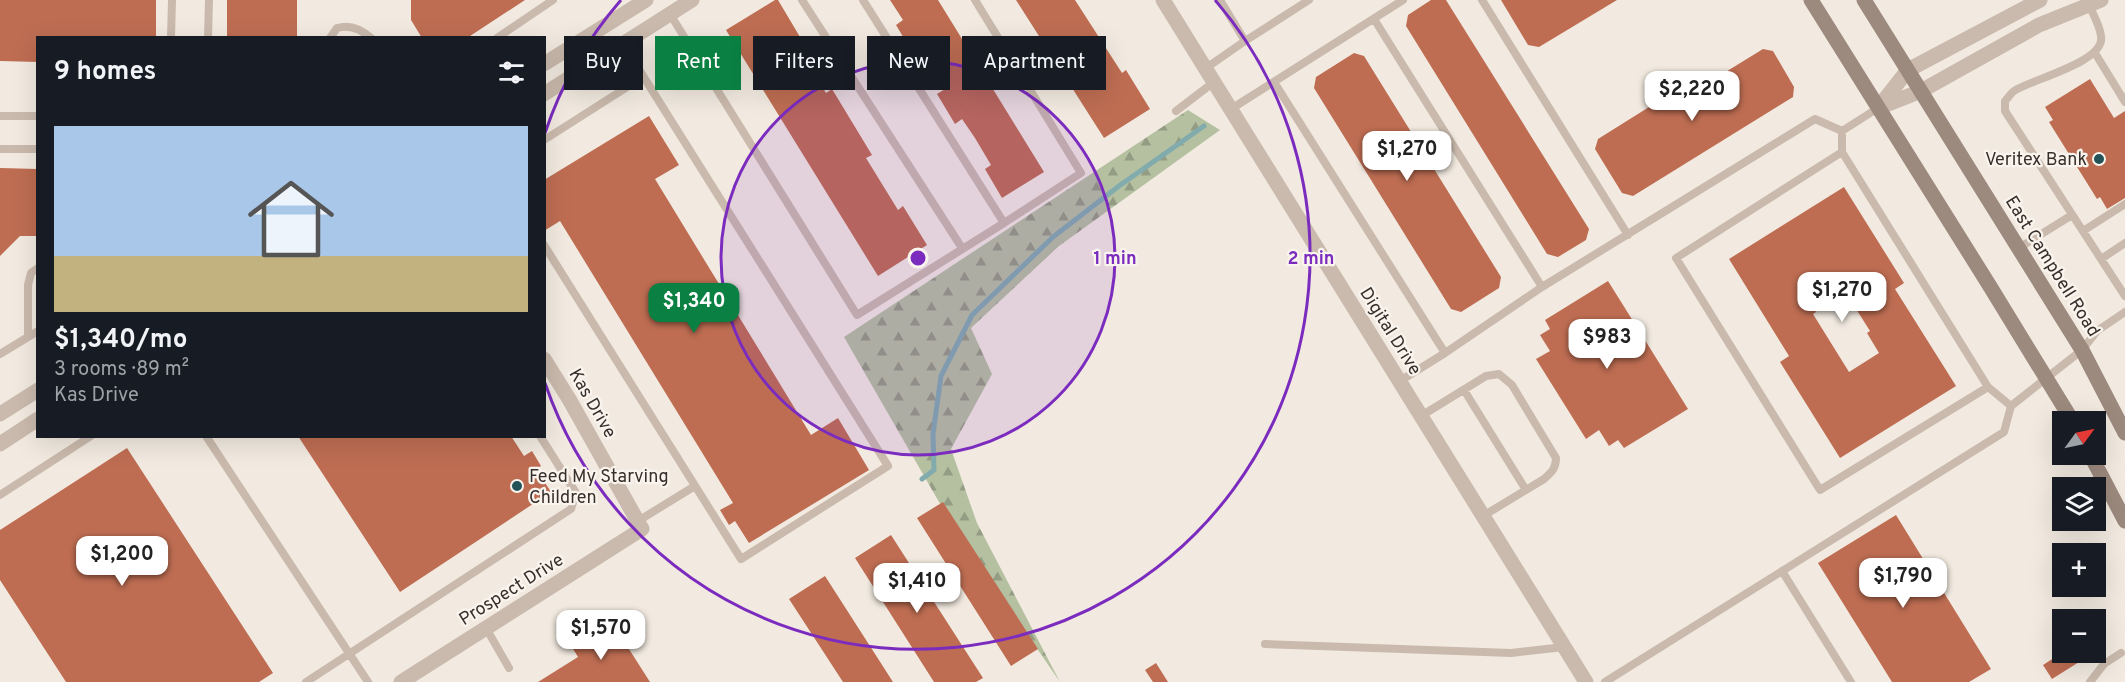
<!DOCTYPE html>
<html lang="en">
<head>
<meta charset="utf-8">
<style>
  :root { --surface:#171b24; --page:#242831; --text:#f1f3f6; --muted:#9ea1a6; --line:#363941; --accent:#0b8043 }
  body { margin:0; font-family:Overpass,sans-serif; background:var(--page); color:var(--text); height:100vh; display:flex; flex-direction:column; font-size:22px; white-space:nowrap }
  * { box-sizing:border-box; margin:0 }
  p { font-size:20px; color:var(--muted) }
  .icon { flex:none; width:33px; height:33px; fill:none; stroke:currentColor; stroke-width:2; stroke-linecap:round; stroke-linejoin:round }
  .map { position:relative; flex:1; overflow:hidden }
  .details { position:absolute; left:36px; top:36px; width:510px; height:402px; display:flex; flex-direction:column; background:var(--surface); border-radius:0px; box-shadow:0 6px 24px #0002 }
  .details>* { flex:none }
  .guide { position:absolute; left:564px; top:36px; width:570px; height:54px; display:flex; gap:12px }
  .needle { width:39px; rotate:57deg }
  .buttons { position:absolute; left:2052px; top:411px; display:grid; gap:12px }
  .buttons a { display:grid; place-items:center; width:54px; height:54px; border-radius:0px; background:var(--surface); box-shadow:0 6px 24px #0002; font-size:30px }
  .price { position:absolute; translate:-50% -51px; padding:0 14px; border-radius:12px; background:#fff; color:#222; font-size:20px; line-height:39px; filter:drop-shadow(0 2px 3px #0008) }
  .price::after { content:''; position:absolute; left:50%; top:36px; width:18px; height:14px; margin-left:-9px; background:inherit; clip-path:polygon(0 0,100% 0,50% 100%) }
  .price.active { background:var(--accent); color:#fff }
  ul { padding:0; list-style:none }
  li { display:grid; align-content:center; gap:12px; height:318px; padding:0 18px }
  li+li { border-top:2px solid var(--line) }
  li span { display:grid; place-items:center; height:186px; border-radius:0px; color:#555 }
  li>.icon { margin-inline-start:auto }
  span .icon { width:108px; height:108px; fill:#fffc; stroke-width:1 }
  li b { font-size:26px }
  h2 { display:flex; justify-content:space-between; align-items:center; height:72px; padding:0 18px; font-size:26px }
  .tag { padding:0 21px; border-radius:0px; background:var(--surface); box-shadow:0 6px 24px #0002; font-size:21px; line-height:54px }
  .tag.active { background:var(--accent); color:#fff }
  .map>svg:first-child { display:block }
</style>
</head>
<body>
<div class="map">
<svg width="2125" height="682" viewBox="0 0 2125 682">
  <defs>
    <pattern id="forest-firs" width="22" height="20" patternUnits="userSpaceOnUse" patternTransform="scale(1.5)"><rect width="22" height="20" fill="#b5c0a1"/><path d="M5 1l3.5 6h-7zM16 11l3.5 6h-7z" fill="#949c83"/></pattern>
  </defs>
  <rect width="100%" height="100%" fill="#f2eae0"/>
  <path fill="url(#forest-firs)" d="M1188 110 1220 130 1059 246 971 328 992 374 951 449 977 523 1060 682 954 528 844 337Z"/>
  <g fill="none" stroke-linecap="round" stroke-linejoin="round">
    <path stroke="#81abad" stroke-width="5" d="M922 479 934 470 933 434 941 376 972 315 1053 237 1119 186 1204 126"/>
  </g>
  <path fill="#be6d52" fill-rule="evenodd" d="M0 0H156V38H38V62L0 61Z
    M227 0H297V38H227Z
    M411 0H525L467 38H422L411 20Z
    M775 0H778L800 37 794 41 826 93 832 89 872 155 866 158 898 210 903 206 927 245 878 276 726 30Z
    M890 0H938L1044 172 1002 198 985 169 991 165 975 138 962 119 955 124 937 94 945 89 921 51 914 55 896 25 903 20Z
    M1016 0H1075L1122 73 1126 70 1150 109 1104 138Z
    M1431 0H1446L1589 229 1586 240 1558 257 1547 254 1406 26 1408 15Z
    M1501 0H1617L1539 47 1528 45Z
    M1763 49 1773 51 1794 87 1793 97 1633 196 1622 193 1595 149 1598 139 1681 87 1698 89Z
    M1354 53 1364 56 1501 277 1499 288 1461 312 1451 309 1314 88 1316 77Z
    M2090 79 2114 118 2125 111V198L2107 209 2100 197 2097 199 2049 122 2053 120 2045 107Z
    M649 116 679 165 655 179 811 435 838 418 869 470 749 543 735 521 729 525 720 510 733 503 560 221 544 231V180Z
    M0 168 38 169V236H20L0 256Z
    M1844 187 1904 283 1895 289 1956 386 1840 458 1780 362 1789 356 1729 259ZM1834 274 1870 331 1867 333 1879 353 1849 372 1813 314 1816 312 1805 293Z
    M1608 281 1688 409 1624 448 1618 440 1609 446 1599 430 1586 439 1536 359 1550 351 1540 335 1550 329 1545 320Z
    M298 436H511L524 456 532 451 541 466 536 469 551 492 400 592Z
    M127 448 273 673 259 682H66L0 580V530Z
    M943 502 1038 649 1011 666 917 518Z
    M1896 515 1991 669 1969 682H1892L1818 563Z
    M891 535 983 678 976 682H934L855 558Z
    M825 576 893 682H843L789 599Z
    M613 624 650 682H538L578 657 570 644 584 636 587 640Z
    M2063 652H2095L2052 679 2043 665Z
    M1156 663 1168 682H1153L1145 670Z"/>
  <g fill="none" stroke-linecap="round" stroke-linejoin="round">
    <path stroke="#cabaad" stroke-width="8" d="M802 0 962 248
      M975 0 1081 173 1004 223
      M1482 0 1628 235
      M2089 5C2093 14 2100 26 2101 36 2106 62 2032 79 2014 91 2011 93 2008 98 2005 101V111L2125 296
      M670 14 857 315 1004 223 863 0
      M1374 19 1542 287
      M171 38 172 0
      M208 38 209 0
      M330 38 337 28C350 24 361 29 371 38
      M497 38 553 0
      M1245 41 1309 0
      M2095 53 2125 102
      M1206 68 1245 41 1220 0
      M1274 82 1445 353
      M1231 109 1403 0
      M1176 111 1214 82
      M0 116H38
      M1842 131V152L1676 258 1820 490 1988 387 2011 406
      M544 140 643 77
      M0 149H38
      M1842 152 1988 387
      M2083 231 2125 204
      M544 245 741 559 888 466 623 44
      M2019 248 2072 215
      M2101 259 2125 243
      M28 337V285L31 273 38 268
      M0 354 38 331
      M1400 381 1445 353 1542 287 1815 119 1842 131 1878 108
      M1464 390 1526 490
      M1421 416 1486 376 1499 374 1512 385 1556 458C1556 468 1552 472 1544 479L1483 516
      M206 436 368 682
      M0 495 91 436
      M638 521 695 486
      M1782 571 1851 682
      M486 628 509 668
      M1265 644 1511 653 1564 647
      M306 682 571 509 576 493 540 436
      M1605 682 2004 432 2011 406 2082 350 2097 331 2125 312
      M2090 682 2104 664 2121 653"/>
    <path stroke="#cabaad" stroke-width="15" d="M1163 0 1586 682
      M401 682 642 529 569 399 544 359"/>
    <path stroke="#cabaad" stroke-width="15" d="M544 64 646 0
      M544 94 692 0
      M1878 108 1921 91 2039 25 2101 0
      M1878 108 1908 70 2040 0
      M0 414 38 390
      M0 444 38 419"/>
    <path stroke="#9d8a7e" stroke-width="15" d="M1811 0 1991 288 2073 422
      M1864 0 2082 350 2125 433
      M2090 454 2125 521"/>
  </g>
  <circle cx="918" cy="258" r="197" fill="#7b2cbf" fill-opacity=".12"/>
  <g fill="none" stroke="#7b2cbf" stroke-width="3">
    <circle cx="918" cy="258" r="197"/>
    <path d="M545 133A393 393 0 0 1 621 0M1215 0A393 393 0 1 1 545 383"/>
  </g>
  <g fill="#235358" stroke="#f9f4ed" stroke-width="2">
    <circle cx="2099" cy="159" r="6"/>
    <circle cx="517" cy="486" r="6"/>
  </g>
  <g text-anchor="middle" stroke-width="4.5" stroke-linejoin="round" paint-order="stroke">
    <g font-size="18" fill="#382f2b" stroke="#f9f4ed" text-anchor="end">
      <text x="2087" y="165">Veritex Bank</text>
      <text x="529" y="482" text-anchor="start">Feed My Starving<tspan x="529" dy="21">Children</tspan></text>
    </g>
    <g font-size="18" fill="#382f2b" stroke="#f9f4ed">
      <text transform="translate(2053 266) rotate(58)" y="6">East Campbell Road</text>
      <text transform="translate(1391 331) rotate(58)" y="6">Digital Drive</text>
      <text transform="translate(593 403) rotate(60)" y="6">Kas Drive</text>
      <text transform="translate(511 589) rotate(-32)" y="6">Prospect Drive</text>
    </g>
  </g>
  <circle cx="918" cy="258" r="9" fill="#7b2cbf" stroke="#f9f4ed" stroke-width="3"/>
  <g font-size="18" text-anchor="middle" font-weight="bold" fill="#7b2cbf" stroke="#f9f4ed" stroke-width="4.5" stroke-linejoin="round" paint-order="stroke">
    <text x="1115" y="264">1 min</text>
    <text x="1311" y="264">2 min</text>
  </g>
</svg>
<div class="buttons">
<a><svg class="needle" viewBox="-14 -14 28 28"><path d="M0-13l5 13h-10z" fill="#e53935"/><path d="M0 13l5-13h-10z" fill="#9ea1a6"/></svg></a>
<a><svg class="icon" aria-label="layers" viewBox="0 0 24 24"><path d="M12 4l9 5-9 5-9-5zM3 14l9 5 9-5"/></svg></a>
<a>+</a>
<a>−</a>
</div>
<b class="price" style="left:1692px;top:122px">$2,220</b>
<b class="price" style="left:1407px;top:182px">$1,270</b>
<b class="price" style="left:1842px;top:323px">$1,270</b>
<b class="price active" style="left:694px;top:334px">$1,340</b>
<b class="price" style="left:1607px;top:370px">$983</b>
<b class="price" style="left:122px;top:587px">$1,200</b>
<b class="price" style="left:1903px;top:609px">$1,790</b>
<b class="price" style="left:917px;top:614px">$1,410</b>
<b class="price" style="left:601px;top:661px">$1,570</b>
<div class="guide">
<a class="tag">Buy</a>
<a class="tag active">Rent</a>
<a class="tag">Filters</a>
<a class="tag">New</a>
<a class="tag">Apartment</a>
</div>
<section class="details">
<h2>9 homes<svg class="icon" aria-label="filters" viewBox="0 0 24 24"><path d="M4 7h16M4 17h16"/><circle cx="9" cy="7" r="2"/><circle cx="15" cy="17" r="2"/></svg></h2>
<ul>
<li><span style="background:linear-gradient(#a9c7e8 70%,#c2b280 0)"><svg class="icon" aria-label="home" viewBox="0 0 24 24"><path d="M3 11l9-7 9 7M6 9v11h12V9"/></svg></span><div><b>$1,340/mo</b><p>3 rooms · 89 m²</p><p>Kas Drive</p></div></li>
</ul>
</section>
</div>
</body>
</html>
